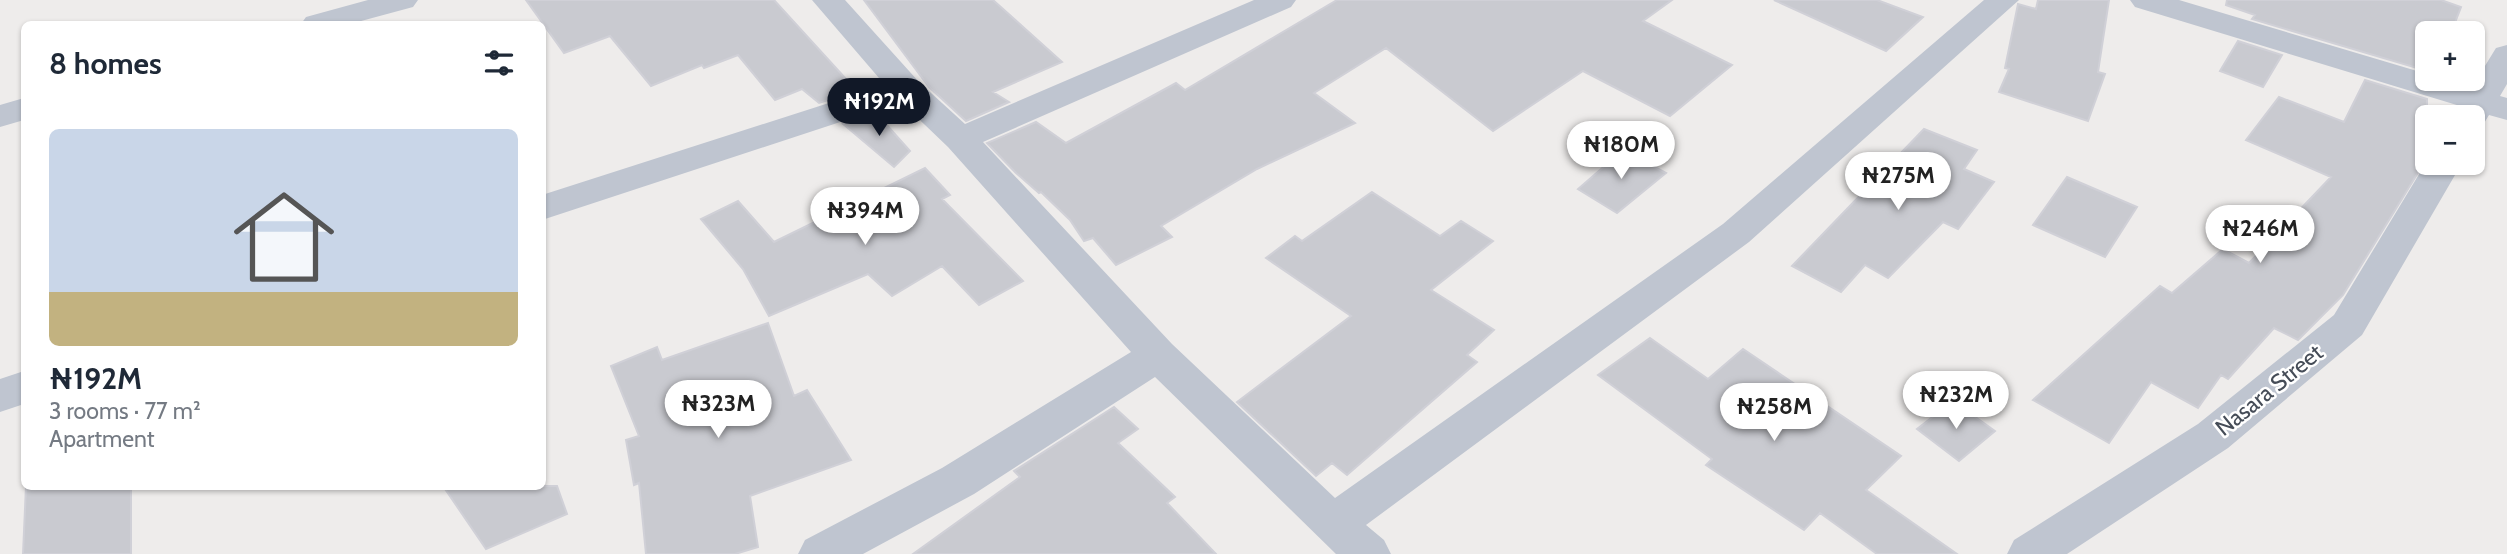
<!DOCTYPE html>
<html lang="en">
<head>
<meta charset="utf-8">
<style>
  :root { --surface:#fff; --page:#f6f6f7; --text:#1f2937; --muted:#747a83; --line:#e0e1e3; --accent:#111827 }
  body { margin:0; font-family:Cabin,sans-serif; background:var(--page); color:var(--text); height:100vh; display:flex; flex-direction:column; font-size:26px; white-space:nowrap }
  * { box-sizing:border-box; margin:0 }
  p { font-size:23px; color:var(--muted) }
  .icon { flex:none; width:38px; height:38px; fill:none; stroke:currentColor; stroke-width:2; stroke-linecap:round; stroke-linejoin:round }
  .map { position:relative; flex:1; overflow:hidden }
  .sheet { position:absolute; left:21px; top:21px; width:525px; height:469px; display:flex; flex-direction:column; background:var(--surface); border-radius:10px; box-shadow:0 2px 5px #0004 }
  .sheet>* { flex:none }
  .fabs { position:absolute; left:2415px; top:21px; display:grid; gap:14px }
  .fabs a { display:grid; place-items:center; width:70px; height:70px; border-radius:10px; background:var(--surface); box-shadow:0 2px 5px #0004; font-size:35px }
  .price { position:absolute; translate:-50% -60px; padding:0 16px; border-radius:24px; background:#fff; color:#222; font-size:23px; line-height:46px; filter:drop-shadow(0 2px 4px #0008) }
  .price::after { content:''; position:absolute; left:50%; top:42px; width:21px; height:16px; margin-left:-10px; background:inherit; clip-path:polygon(0 0,100% 0,50% 100%) }
  .price.active { background:var(--accent); color:#fff }
  ul { padding:0; list-style:none }
  li { display:grid; align-content:center; gap:14px; height:371px; padding:0 28px }
  li+li { border-top:2px solid var(--line) }
  li span { display:grid; place-items:center; height:217px; border-radius:10px; color:#555 }
  li>.icon { margin-inline-start:auto }
  span .icon { width:126px; height:126px; fill:#fffc; stroke-width:1 }
  li b { font-size:30px }
  h2 { display:flex; justify-content:space-between; align-items:center; height:84px; padding:0 28px; font-size:30px }
  .map>svg:first-child { display:block }
</style>
</head>
<body>
<div class="map">
<svg width="2507" height="554" viewBox="0 0 2507 554">
  <rect width="100%" height="100%" fill="#eeeceb"/>
  <path fill="#c9cad0" stroke="#d0d0d7" stroke-width="2" d="M526 0H774L857 91 819 103 802 89 775 100 738 55 704 68 702 65 651 86 610 36 564 53Z
    M864 0H993L1062 62 993 92 1009 102 966 121 929 87Z
    M1337 0H1672L1643 21 1732 65 1670 116 1583 71 1493 131 1386 48 1314 93 1355 123 1257 169 1161 226 1172 237 1116 265 1093 238 1084 241 1070 220 1041 192 1039 193 1016 173 987 143 1036 122 1066 143 1176 83 1185 90Z
    M1774 0H1877L1923 17 1886 51Z
    M2038 0H2109L2098 72 2105 74 2088 121 1999 92 2009 69 2005 68 2018 4 2036 9Z
    M2227 0H2441L2461 7 2451 33H2427V71L2252 19 2255 15 2226 5Z
    M2238 41 2282 55 2263 87 2220 71Z
    M2365 80 2427 99V158L2343 295 2298 340 2274 328 2228 379 2221 375 2198 408 2151 382 2109 443 2033 400 2160 286 2172 293 2223 249 2249 263 2331 177 2246 140 2279 97 2344 122Z
    M876 113 910 151 894 167 843 124Z
    M1924 129 1977 150 1964 169 1994 182 1958 229 1943 222 1888 278 1865 265 1841 292 1792 266Z
    M1623 150 1666 173 1617 213 1578 189Z
    M925 168 950 195 942 199 1023 281 979 305 942 266 892 296 868 274 769 316 743 269 701 219 738 201 774 242Z
    M2067 177 2137 207 2105 257 2033 225Z
    M1372 192 1440 236 1461 221 1493 241 1431 290 1494 330 1467 355 1477 362 1347 475 1332 463 1316 476 1237 402 1351 316 1266 258 1295 236 1302 241Z
    M768 323 794 396 807 390 851 460 750 496 758 547 735 554H646L639 483 634 485 626 440 639 436 611 366 657 347 662 360Z
    M1650 338 1708 379 1743 349 1901 456 1866 490 1957 554H1877L1820 513 1804 530 1706 465 1712 459 1598 375Z
    M1953 401 1995 431 1959 461 1917 429Z
    M1114 407 1138 429 1118 443 1175 497 1167 503 1216 554H913L1020 477 1014 471Z
    M26 486H131V554H23Z
    M443 486H557L567 514 486 549Z"/>
  <g fill="none" stroke-linecap="round" stroke-linejoin="round">
    <path fill="#bfc5d0" fill-rule="evenodd" d="M368 0H418L413 7 350 24H301L306 17Z
      M812 0H845L919 82 965 124 1254 0H1296L1291 7 983 142 1172 344 1335 498 1723 224 1984 0H2019L1749 242 1366 525 1384 540 1391 554H1336L1155 377 974 494 863 554H798L805 540 942 468 1131 352 948 147 901 102 542 220V195L885 85Z
      M2130 0H2179L2427 74V79H2443L2472 87 2496 48 2507 45V84L2500 96 2507 98V120L2489 115 2483 125 2473 127V117H2454L2460 106 2135 7Z
      M24 98V120L0 127V105Z
      M2427 161 2462 163 2362 335 2228 448 2067 554H2007L2014 540 2198 424 2334 315Z
      M24 371V404L0 412V379Z"/>
  </g>
  <g text-anchor="middle" stroke-width="5" stroke-linejoin="round" paint-order="stroke">
    <g font-size="23" fill="#454c57" stroke="#fff">
      <text transform="translate(2269 390) rotate(-39)" y="8">Nasara Street</text>
    </g>
  </g>
</svg>
<div class="fabs">
<a>+</a>
<a>−</a>
</div>
<b class="price active" style="left:879px;top:138px">₦192M</b>
<b class="price" style="left:1621px;top:181px">₦180M</b>
<b class="price" style="left:1898px;top:212px">₦275M</b>
<b class="price" style="left:865px;top:247px">₦394M</b>
<b class="price" style="left:2260px;top:265px">₦246M</b>
<b class="price" style="left:1956px;top:431px">₦232M</b>
<b class="price" style="left:718px;top:440px">₦323M</b>
<b class="price" style="left:1774px;top:443px">₦258M</b>
<section class="sheet">
<h2>8 homes<svg class="icon" aria-label="filters" viewBox="0 0 24 24"><path d="M4 7h16M4 17h16"/><circle cx="9" cy="7" r="2"/><circle cx="15" cy="17" r="2"/></svg></h2>
<ul>
<li><span style="background:linear-gradient(#c9d6e8 75%,#c2b280 0)"><svg class="icon" aria-label="home" viewBox="0 0 24 24"><path d="M3 11l9-7 9 7M6 9v11h12V9"/></svg></span><div><b>₦192M</b><p>3 rooms · 77 m²</p><p>Apartment</p></div></li>
</ul>
</section>
</div>
</body>
</html>
